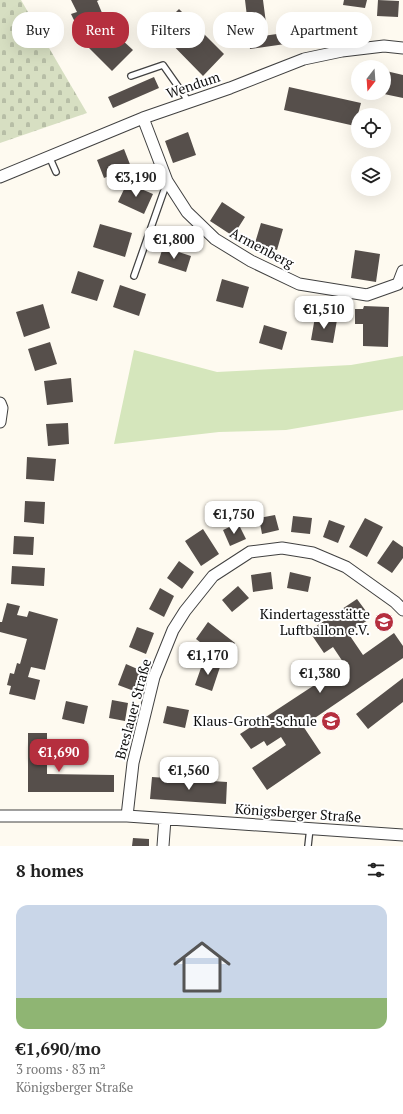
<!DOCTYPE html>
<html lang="en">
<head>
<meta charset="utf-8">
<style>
  :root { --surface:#fff; --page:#f6f6f6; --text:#222; --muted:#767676; --accent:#b52f3e }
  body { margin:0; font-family:"PT Serif",serif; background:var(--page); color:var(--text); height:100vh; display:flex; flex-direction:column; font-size:15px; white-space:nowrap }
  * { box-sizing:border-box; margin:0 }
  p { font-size:13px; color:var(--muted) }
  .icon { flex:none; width:22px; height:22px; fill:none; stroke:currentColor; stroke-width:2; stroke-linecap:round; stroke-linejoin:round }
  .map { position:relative; height:846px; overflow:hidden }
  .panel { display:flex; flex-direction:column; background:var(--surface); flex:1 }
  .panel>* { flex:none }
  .banner { position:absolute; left:12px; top:12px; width:379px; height:36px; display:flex; gap:8px }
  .needle { width:26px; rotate:197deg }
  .fabs { position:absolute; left:351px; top:60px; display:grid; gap:8px }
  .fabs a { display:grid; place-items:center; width:40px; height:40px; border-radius:50%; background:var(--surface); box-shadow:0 4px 16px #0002; font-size:20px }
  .price { position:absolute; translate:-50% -34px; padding:0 9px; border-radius:8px; background:#fff; color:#222; font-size:13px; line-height:26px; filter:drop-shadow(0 1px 2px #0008) }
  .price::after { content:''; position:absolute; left:50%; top:24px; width:12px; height:9px; margin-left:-6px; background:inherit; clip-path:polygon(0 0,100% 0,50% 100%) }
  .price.on { background:var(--accent); color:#fff }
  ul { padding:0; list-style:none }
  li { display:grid; align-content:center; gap:8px; height:212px; padding:0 16px }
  li span { display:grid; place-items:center; height:124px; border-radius:12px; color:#555 }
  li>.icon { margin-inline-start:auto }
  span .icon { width:72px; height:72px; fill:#fffc; stroke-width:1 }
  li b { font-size:17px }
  h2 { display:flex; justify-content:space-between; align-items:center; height:48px; padding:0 16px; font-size:17px }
  .chip { padding:0 14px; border-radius:16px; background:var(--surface); box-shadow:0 4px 16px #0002; font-size:14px; line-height:36px }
  .chip.on { background:var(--accent); color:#fff }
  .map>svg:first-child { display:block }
</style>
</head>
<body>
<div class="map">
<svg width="403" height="846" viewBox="0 0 403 846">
  <defs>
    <pattern id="cemetery-stones" width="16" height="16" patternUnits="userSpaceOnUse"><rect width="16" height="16" fill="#d7dfc2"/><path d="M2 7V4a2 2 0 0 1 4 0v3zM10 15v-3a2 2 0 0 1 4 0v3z" fill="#b7bea6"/></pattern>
  </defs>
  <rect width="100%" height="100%" fill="#fefaf0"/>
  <path fill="#d5e6bc" d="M134 350 217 372 351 365 403 356V410L286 430 219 432 114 444Z"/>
  <path fill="url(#cemetery-stones)" d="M0 0H21L87 113 0 143Z"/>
  <path fill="#564f4b" d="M71 0H99L97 1 108 27 133 50 112 71 86 45 71 14 77 12Z
    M245 0H263L266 23 248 25Z
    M344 0H367L365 8 343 5Z
    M378 0 399 1 398 17 377 16Z
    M179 9 224 54 203 76 158 30Z
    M291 32 292 43 250 49 248 38Z
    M386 71 403 75V98L384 94V78Z
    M154 77 159 88 113 108 108 97Z
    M289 87 361 103 355 126 284 110Z
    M188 132 196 155 173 163 165 141Z
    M124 149 131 167 104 178 97 160Z
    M127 183 153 194 144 214 118 202Z
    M222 202 245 217 233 236 210 221Z
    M261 223 283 229 277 250 255 243Z
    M100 224 132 233 125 257 93 247Z
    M163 247 191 256 186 272 158 263Z
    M355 250 380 254 376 282 351 278Z
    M78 271 104 280 97 301 71 293Z
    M222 279 249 287 243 308 216 301Z
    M120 285 146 294 139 316 113 307Z
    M43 304 50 328 24 337 16 312Z
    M364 306 389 307 388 347 363 346V324H355V309H363Z
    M315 317 337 320 333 343 311 340Z
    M264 325 287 332 282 350 259 343Z
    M50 342 57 364 35 371 28 349Z
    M71 378 73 402 47 405 44 381Z
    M68 423 69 444 48 446 46 424Z
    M27 457 56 459 54 481 26 479Z
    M25 501 45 502 44 524 24 522Z
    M275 515 279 530 262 534 259 518Z
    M293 516 312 518 310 534 291 532Z
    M365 518 383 527 367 557 349 547Z
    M329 520 345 526 338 543 323 537Z
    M238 523 246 539 230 546 223 530Z
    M203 529 219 554 201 566 185 541Z
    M14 536 34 537 33 555 13 554Z
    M393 540 403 547V558L392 573 377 563Z
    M179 561 194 572 182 589 167 578Z
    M12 566 45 568 44 586 11 584Z
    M271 572 273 589 253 592 251 575Z
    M290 572 311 577 308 592 287 588Z
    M238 586 249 598 232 612 222 600Z
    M160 588 174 596 164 617 149 609Z
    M357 599 371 618 348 633 363 655 394 633 403 646V658L303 726 321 753 267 790 252 768 286 745 281 737 267 746 264 741 251 749 240 734 345 665 333 647 324 653 309 631Z
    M7 603 20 606 17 615 27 617 29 611 58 619 45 670 31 667 28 677 40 680 35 700 9 694 11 686 7 685 10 673 14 674 17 663 20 664 27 639 0 632V622H2Z
    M208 622 235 643 222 659 196 639Z
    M137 627 154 633 146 654 129 647Z
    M203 662 220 667 212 691 195 685Z
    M126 664 142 671 134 691 118 685Z
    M403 678V702L368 729 356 714Z
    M112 700 128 703 125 721 109 718Z
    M66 701 88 706 84 724 62 719Z
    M167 706 189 710 185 728 163 723Z
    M28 733H47V774L114 775V792H28Z
    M152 777 227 782 226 804 150 799Z
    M133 838 149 839V846H132Z"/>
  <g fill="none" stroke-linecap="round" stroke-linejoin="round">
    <g stroke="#414141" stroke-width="8">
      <path id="service" d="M131 76 163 65 189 102
        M49 156 56 172
        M134 276 167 182
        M308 846 310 828"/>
    </g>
    <g stroke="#414141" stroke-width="13">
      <path id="minor" d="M143 118 167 181 187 212 215 239 251 261 299 284 367 295 398 284 403 271
        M0 177 143 118 230 88 304 59 342 51 384 46 403 48
        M0 403 2 408 0 422
        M0 816H127L403 835
        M127 816 133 763 154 677 173 630 185 611 213 576 250 552 282 548 313 553 346 567 395 602 403 610
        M163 846 165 819"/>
    </g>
    <use href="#service" stroke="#fff" stroke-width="5.5"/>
    <use href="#minor" stroke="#fff" stroke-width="11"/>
  </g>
  <defs>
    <g id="school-disc" transform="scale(1)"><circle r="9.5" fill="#b52f3e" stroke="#fff"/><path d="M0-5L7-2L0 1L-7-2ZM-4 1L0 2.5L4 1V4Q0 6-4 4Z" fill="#fff"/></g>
  </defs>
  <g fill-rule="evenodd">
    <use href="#school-disc" x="384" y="622"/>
    <use href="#school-disc" x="331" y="721"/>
  </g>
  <g text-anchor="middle" stroke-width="4" stroke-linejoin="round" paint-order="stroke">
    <g font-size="14" fill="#0e0e0e" stroke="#fff">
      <text transform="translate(193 85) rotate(-19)" y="5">Wendum</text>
      <text transform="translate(262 248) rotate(28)" y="5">Armenberg</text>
      <text transform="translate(133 709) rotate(-75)" y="5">Breslauer Straße</text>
      <text transform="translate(298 813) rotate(4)" y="5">Königsberger Straße</text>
    </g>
    <g font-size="14" fill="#0e0e0e" stroke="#fff" text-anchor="end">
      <text x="370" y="619">Kindertagesstätte<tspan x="370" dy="16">Luftballon e.V.</tspan></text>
      <text x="317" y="726">Klaus-Groth-Schule</text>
    </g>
  </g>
</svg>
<div class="fabs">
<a><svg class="needle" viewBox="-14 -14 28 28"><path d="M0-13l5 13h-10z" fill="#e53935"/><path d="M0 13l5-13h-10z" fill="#767676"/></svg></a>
<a><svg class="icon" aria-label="locate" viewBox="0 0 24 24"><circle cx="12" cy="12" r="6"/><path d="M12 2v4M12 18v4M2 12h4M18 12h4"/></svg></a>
<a><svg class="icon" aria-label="layers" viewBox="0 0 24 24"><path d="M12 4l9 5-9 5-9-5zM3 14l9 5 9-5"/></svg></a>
</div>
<b class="price" style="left:136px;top:198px">€3,190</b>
<b class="price" style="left:174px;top:260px">€1,800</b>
<b class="price" style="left:324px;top:330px">€1,510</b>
<b class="price" style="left:234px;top:535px">€1,750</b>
<b class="price" style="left:208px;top:676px">€1,170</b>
<b class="price" style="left:320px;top:694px">€1,380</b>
<b class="price on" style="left:59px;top:773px">€1,690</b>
<b class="price" style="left:189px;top:791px">€1,560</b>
<div class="banner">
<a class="chip">Buy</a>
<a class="chip on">Rent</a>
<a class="chip">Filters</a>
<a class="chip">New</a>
<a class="chip">Apartment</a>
</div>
</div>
<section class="panel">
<h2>8 homes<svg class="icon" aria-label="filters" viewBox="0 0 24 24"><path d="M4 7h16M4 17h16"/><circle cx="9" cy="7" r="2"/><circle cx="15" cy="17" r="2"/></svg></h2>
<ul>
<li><span style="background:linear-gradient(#c9d6e8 75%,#8fb573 0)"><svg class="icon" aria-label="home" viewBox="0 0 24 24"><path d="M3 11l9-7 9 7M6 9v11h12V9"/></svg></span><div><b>€1,690/mo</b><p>3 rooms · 83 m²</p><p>Königsberger Straße</p></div></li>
</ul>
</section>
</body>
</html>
